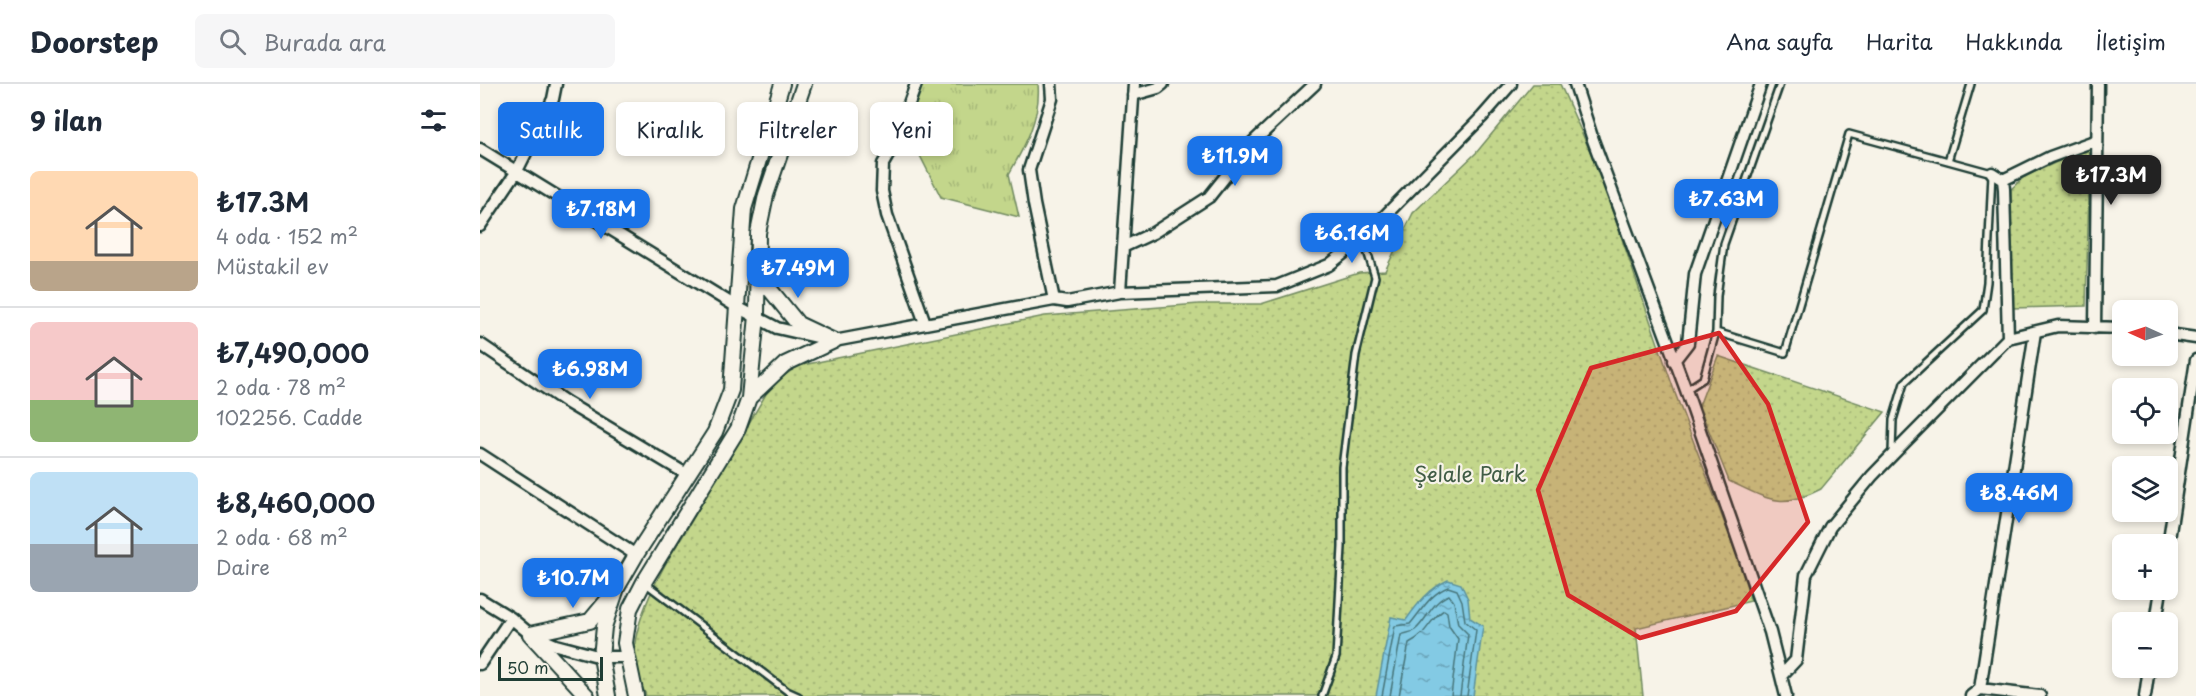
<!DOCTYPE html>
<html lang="tr">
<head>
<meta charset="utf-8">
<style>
  :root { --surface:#fff; --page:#f6f6f7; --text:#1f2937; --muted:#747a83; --line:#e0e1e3; --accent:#1a73e8 }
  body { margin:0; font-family:"Playpen Sans",sans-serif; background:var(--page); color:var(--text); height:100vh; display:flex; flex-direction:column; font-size:22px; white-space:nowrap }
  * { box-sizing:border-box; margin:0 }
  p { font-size:20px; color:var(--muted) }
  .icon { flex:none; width:33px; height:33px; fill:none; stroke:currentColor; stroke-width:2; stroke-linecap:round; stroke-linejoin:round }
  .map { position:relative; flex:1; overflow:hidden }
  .sheet { display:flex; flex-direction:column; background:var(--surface); width:480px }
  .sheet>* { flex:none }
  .banner { position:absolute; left:18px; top:18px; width:570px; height:54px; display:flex; gap:12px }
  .needle { width:39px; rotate:273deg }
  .buttons { position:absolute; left:1632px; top:216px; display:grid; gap:12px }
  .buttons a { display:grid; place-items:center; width:66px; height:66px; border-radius:9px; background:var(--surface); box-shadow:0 3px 9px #0003; font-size:30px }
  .scale { position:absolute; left:18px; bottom:15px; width:105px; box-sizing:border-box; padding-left:6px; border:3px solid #1f3d34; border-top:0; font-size:16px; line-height:21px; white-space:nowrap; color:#1f3d34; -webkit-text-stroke:4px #f7f3e8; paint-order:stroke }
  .price { position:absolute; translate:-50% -51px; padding:0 14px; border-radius:12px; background:var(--accent); color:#fff; font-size:20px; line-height:39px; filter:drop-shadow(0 2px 3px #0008) }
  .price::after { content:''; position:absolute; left:50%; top:36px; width:18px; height:14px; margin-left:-9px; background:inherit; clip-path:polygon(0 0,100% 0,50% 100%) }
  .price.on { background:#222; color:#fff }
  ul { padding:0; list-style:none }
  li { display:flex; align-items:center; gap:18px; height:150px; padding:0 30px }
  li+li { border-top:2px solid var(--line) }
  li span { display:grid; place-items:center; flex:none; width:168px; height:120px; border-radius:9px; color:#555 }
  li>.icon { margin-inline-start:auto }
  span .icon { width:72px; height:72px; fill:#fffc; stroke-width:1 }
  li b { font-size:26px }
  h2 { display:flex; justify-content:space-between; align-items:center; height:72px; padding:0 30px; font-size:26px }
  .tag { padding:0 21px; border-radius:9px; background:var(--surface); box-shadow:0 3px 9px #0003; font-size:21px; line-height:54px }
  .tag.on { background:var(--accent); color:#fff }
  header { display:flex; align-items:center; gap:36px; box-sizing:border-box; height:84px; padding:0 30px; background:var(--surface); border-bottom:2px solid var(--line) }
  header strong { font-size:28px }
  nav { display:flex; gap:33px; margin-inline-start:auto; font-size:21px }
  .search { width:420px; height:54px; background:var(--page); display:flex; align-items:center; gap:15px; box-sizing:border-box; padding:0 21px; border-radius:9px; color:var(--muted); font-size:22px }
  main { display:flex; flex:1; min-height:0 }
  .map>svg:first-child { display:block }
</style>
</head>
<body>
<header>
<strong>Doorstep</strong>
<div class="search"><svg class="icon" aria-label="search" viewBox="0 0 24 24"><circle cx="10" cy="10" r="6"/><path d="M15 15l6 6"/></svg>Burada ara</div>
<nav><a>Ana sayfa</a><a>Harita</a><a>Hakkında</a><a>İletişim</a></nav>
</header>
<main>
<section class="sheet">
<h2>9 ilan<svg class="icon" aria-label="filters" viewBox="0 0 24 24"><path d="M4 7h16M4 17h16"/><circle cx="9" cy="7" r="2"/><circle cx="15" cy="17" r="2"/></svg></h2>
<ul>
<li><span style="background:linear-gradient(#ffd9b3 75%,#b9a48a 0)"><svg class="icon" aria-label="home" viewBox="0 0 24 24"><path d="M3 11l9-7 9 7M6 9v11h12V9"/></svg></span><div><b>₺17.3M</b><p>4 oda · 152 m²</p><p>Müstakil ev</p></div></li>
<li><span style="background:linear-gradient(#f6c9c9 65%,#8fb573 0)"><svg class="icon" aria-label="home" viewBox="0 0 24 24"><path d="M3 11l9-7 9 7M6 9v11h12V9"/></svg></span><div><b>₺7,490,000</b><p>2 oda · 78 m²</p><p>102256. Cadde</p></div></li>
<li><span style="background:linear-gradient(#bfe0f5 60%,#9aa5b1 0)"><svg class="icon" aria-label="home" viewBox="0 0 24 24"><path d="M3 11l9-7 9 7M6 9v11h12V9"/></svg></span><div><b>₺8,460,000</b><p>2 oda · 68 m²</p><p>Daire</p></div></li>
</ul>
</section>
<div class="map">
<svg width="1716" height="612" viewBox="0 0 1716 612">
  <defs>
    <pattern id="grass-tufts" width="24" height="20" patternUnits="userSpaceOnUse" patternTransform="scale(1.5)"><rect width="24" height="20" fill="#c3d68b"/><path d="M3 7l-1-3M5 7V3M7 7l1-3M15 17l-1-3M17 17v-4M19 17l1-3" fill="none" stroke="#a7b979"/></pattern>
    <pattern id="park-dots" width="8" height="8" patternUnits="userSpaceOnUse" patternTransform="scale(1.5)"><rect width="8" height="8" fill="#c3d68b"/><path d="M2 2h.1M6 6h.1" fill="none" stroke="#a7b979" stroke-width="1.8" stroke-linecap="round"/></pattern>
    <pattern id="water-ripples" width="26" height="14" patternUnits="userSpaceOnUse" patternTransform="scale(1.5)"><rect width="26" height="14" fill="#83cae4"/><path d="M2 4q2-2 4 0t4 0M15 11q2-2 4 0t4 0" fill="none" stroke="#6ba5ba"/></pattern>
  </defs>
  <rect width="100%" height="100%" fill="#f7f3e8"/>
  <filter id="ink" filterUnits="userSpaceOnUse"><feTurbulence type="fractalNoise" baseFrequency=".0167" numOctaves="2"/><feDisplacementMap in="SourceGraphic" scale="12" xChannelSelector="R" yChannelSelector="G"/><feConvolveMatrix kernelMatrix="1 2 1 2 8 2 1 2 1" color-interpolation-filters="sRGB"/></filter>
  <g filter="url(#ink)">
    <path fill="url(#grass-tufts)" stroke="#718a60" stroke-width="1.5" d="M442 0H558C561 33 545 62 529 90L539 133 461 113 428 48 435 15Z"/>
    <path fill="url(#park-dots)" stroke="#718a60" stroke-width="1.5" d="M1053 0H1080L1118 85 1195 309 1259 477 1271 517 1156 544 1163 612H166C162 601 155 588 154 576 152 540 181 484 201 455L286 310 301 294 318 282 565 232 719 220H781L879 189 905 187 933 129 996 69Z
      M1610 63 1606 222 1532 224 1531 105 1544 93Z
      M1238 272 1405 328 1341 405C1300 426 1288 415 1249 397L1219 322Z"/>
    <path fill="url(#water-ripples)" stroke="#5b929e" stroke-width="1.5" d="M968 496 981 500 988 515 990 534 1003 542 993 612H896L911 533 926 536C938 519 949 505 968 496Z"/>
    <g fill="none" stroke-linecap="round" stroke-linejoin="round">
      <path stroke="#47757a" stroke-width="1.5" d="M902 612 915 542 930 540C942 526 950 510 968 503L977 506 982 517 985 537 996 546 987 612
        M910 612 921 551C926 549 931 549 935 546 948 535 951 518 969 511L974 518 978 540 988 550 980 612
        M919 612 929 559C949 549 948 536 964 526L967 528 969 542 978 555 971 612"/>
      <g stroke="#1f3d34" stroke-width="10">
        <path id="service" d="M1468 77 1491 0
          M1236 248 1237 212 1244 160 1300 0
          M1206 306 1223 295 1236 248 1305 269 1369 50 1512 89 1507 198 1503 226 1424 299 1413 336 1412 369
          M165 499 307 607 318 612
          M842 612 856 573 862 463V383L876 271 895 193 883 154"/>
      </g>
      <g stroke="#1f3d34" stroke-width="15">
        <path id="minor" d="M436 0 415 59 403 80 402 107 407 131 445 239
          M571 0 572 15 549 86 554 120 574 216
          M1095 0 1113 56 1206 306 1290 548 1306 612
          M653 11 678 4 683 0
          M0 65 257 223 297 244 354 257 574 216 587 218 640 208 654 0
          M1512 89 1523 96 1524 105 1528 254
          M1523 96 1570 73 1617 56
          M0 142 37 87 73 15 76 0
          M643 163 673 149 729 113 772 59 835 0
          M640 208 797 202 849 181 883 154 1002 33 1031 0
          M1615 244 1618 0
          M1688 250 1716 254
          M0 260 86 318 208 391
          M1194 277 1208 259 1215 190 1281 0
          M0 370 156 471
          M1688 462 1716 276
          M0 515 31 534 50 550 76 561 121 573H148
          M1676 538 1681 506
          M0 580 31 534
          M1302 591 1316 576 1326 491 1350 443 1392 392 1425 358 1528 254 1578 242 1642 244
          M1500 605 1560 612
          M1491 612 1500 605 1555 248
          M1665 612 1669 584"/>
      </g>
      <g stroke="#1f3d34" stroke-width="18">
        <path id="tertiary" d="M281 186 288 203 318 240 354 257
          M269 314 305 280 354 257
          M50 550 110 537 130 513
          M50 550 107 612
          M128 612 121 573 124 543 137 504 156 471 235 348 251 306 264 125 302 0
          M156 612 145 559 150 525 164 498 258 345 269 314 277 232 278 149 286 111 324 0"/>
      </g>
      <use href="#service" stroke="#f7f3e8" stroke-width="5"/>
      <use href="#minor" stroke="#f7f3e8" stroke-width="10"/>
      <use href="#tertiary" stroke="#f7f3e8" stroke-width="14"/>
    </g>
  </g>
  <path fill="#d62828" fill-opacity="0.2" stroke="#d62828" stroke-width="4.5" stroke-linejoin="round" d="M1239 249 1288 320 1328 438 1256 527 1160 554 1088 511 1058 406 1111 284Z"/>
  <g text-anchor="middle" stroke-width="4.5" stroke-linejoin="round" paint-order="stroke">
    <g font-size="21" fill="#405c45" stroke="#f7f3e8">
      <text x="990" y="398">Şelale Park</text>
    </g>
  </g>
</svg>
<div class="buttons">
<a><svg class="needle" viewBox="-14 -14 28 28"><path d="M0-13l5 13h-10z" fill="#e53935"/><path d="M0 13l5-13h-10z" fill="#747a83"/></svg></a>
<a><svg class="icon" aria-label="locate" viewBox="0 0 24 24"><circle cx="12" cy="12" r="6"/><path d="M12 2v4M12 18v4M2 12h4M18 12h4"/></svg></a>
<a><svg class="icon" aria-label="layers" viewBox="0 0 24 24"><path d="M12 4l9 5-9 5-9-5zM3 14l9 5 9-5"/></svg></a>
<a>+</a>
<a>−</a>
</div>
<div class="scale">50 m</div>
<b class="price" style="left:755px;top:103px">₺11.9M</b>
<b class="price on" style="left:1631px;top:122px">₺17.3M</b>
<b class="price" style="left:1246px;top:146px">₺7.63M</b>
<b class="price" style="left:121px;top:156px">₺7.18M</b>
<b class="price" style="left:872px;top:180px">₺6.16M</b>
<b class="price" style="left:318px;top:215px">₺7.49M</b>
<b class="price" style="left:110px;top:316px">₺6.98M</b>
<b class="price" style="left:1539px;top:440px">₺8.46M</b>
<b class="price" style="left:93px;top:525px">₺10.7M</b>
<div class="banner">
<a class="tag on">Satılık</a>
<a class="tag">Kiralık</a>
<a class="tag">Filtreler</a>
<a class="tag">Yeni</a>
</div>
</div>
</main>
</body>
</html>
